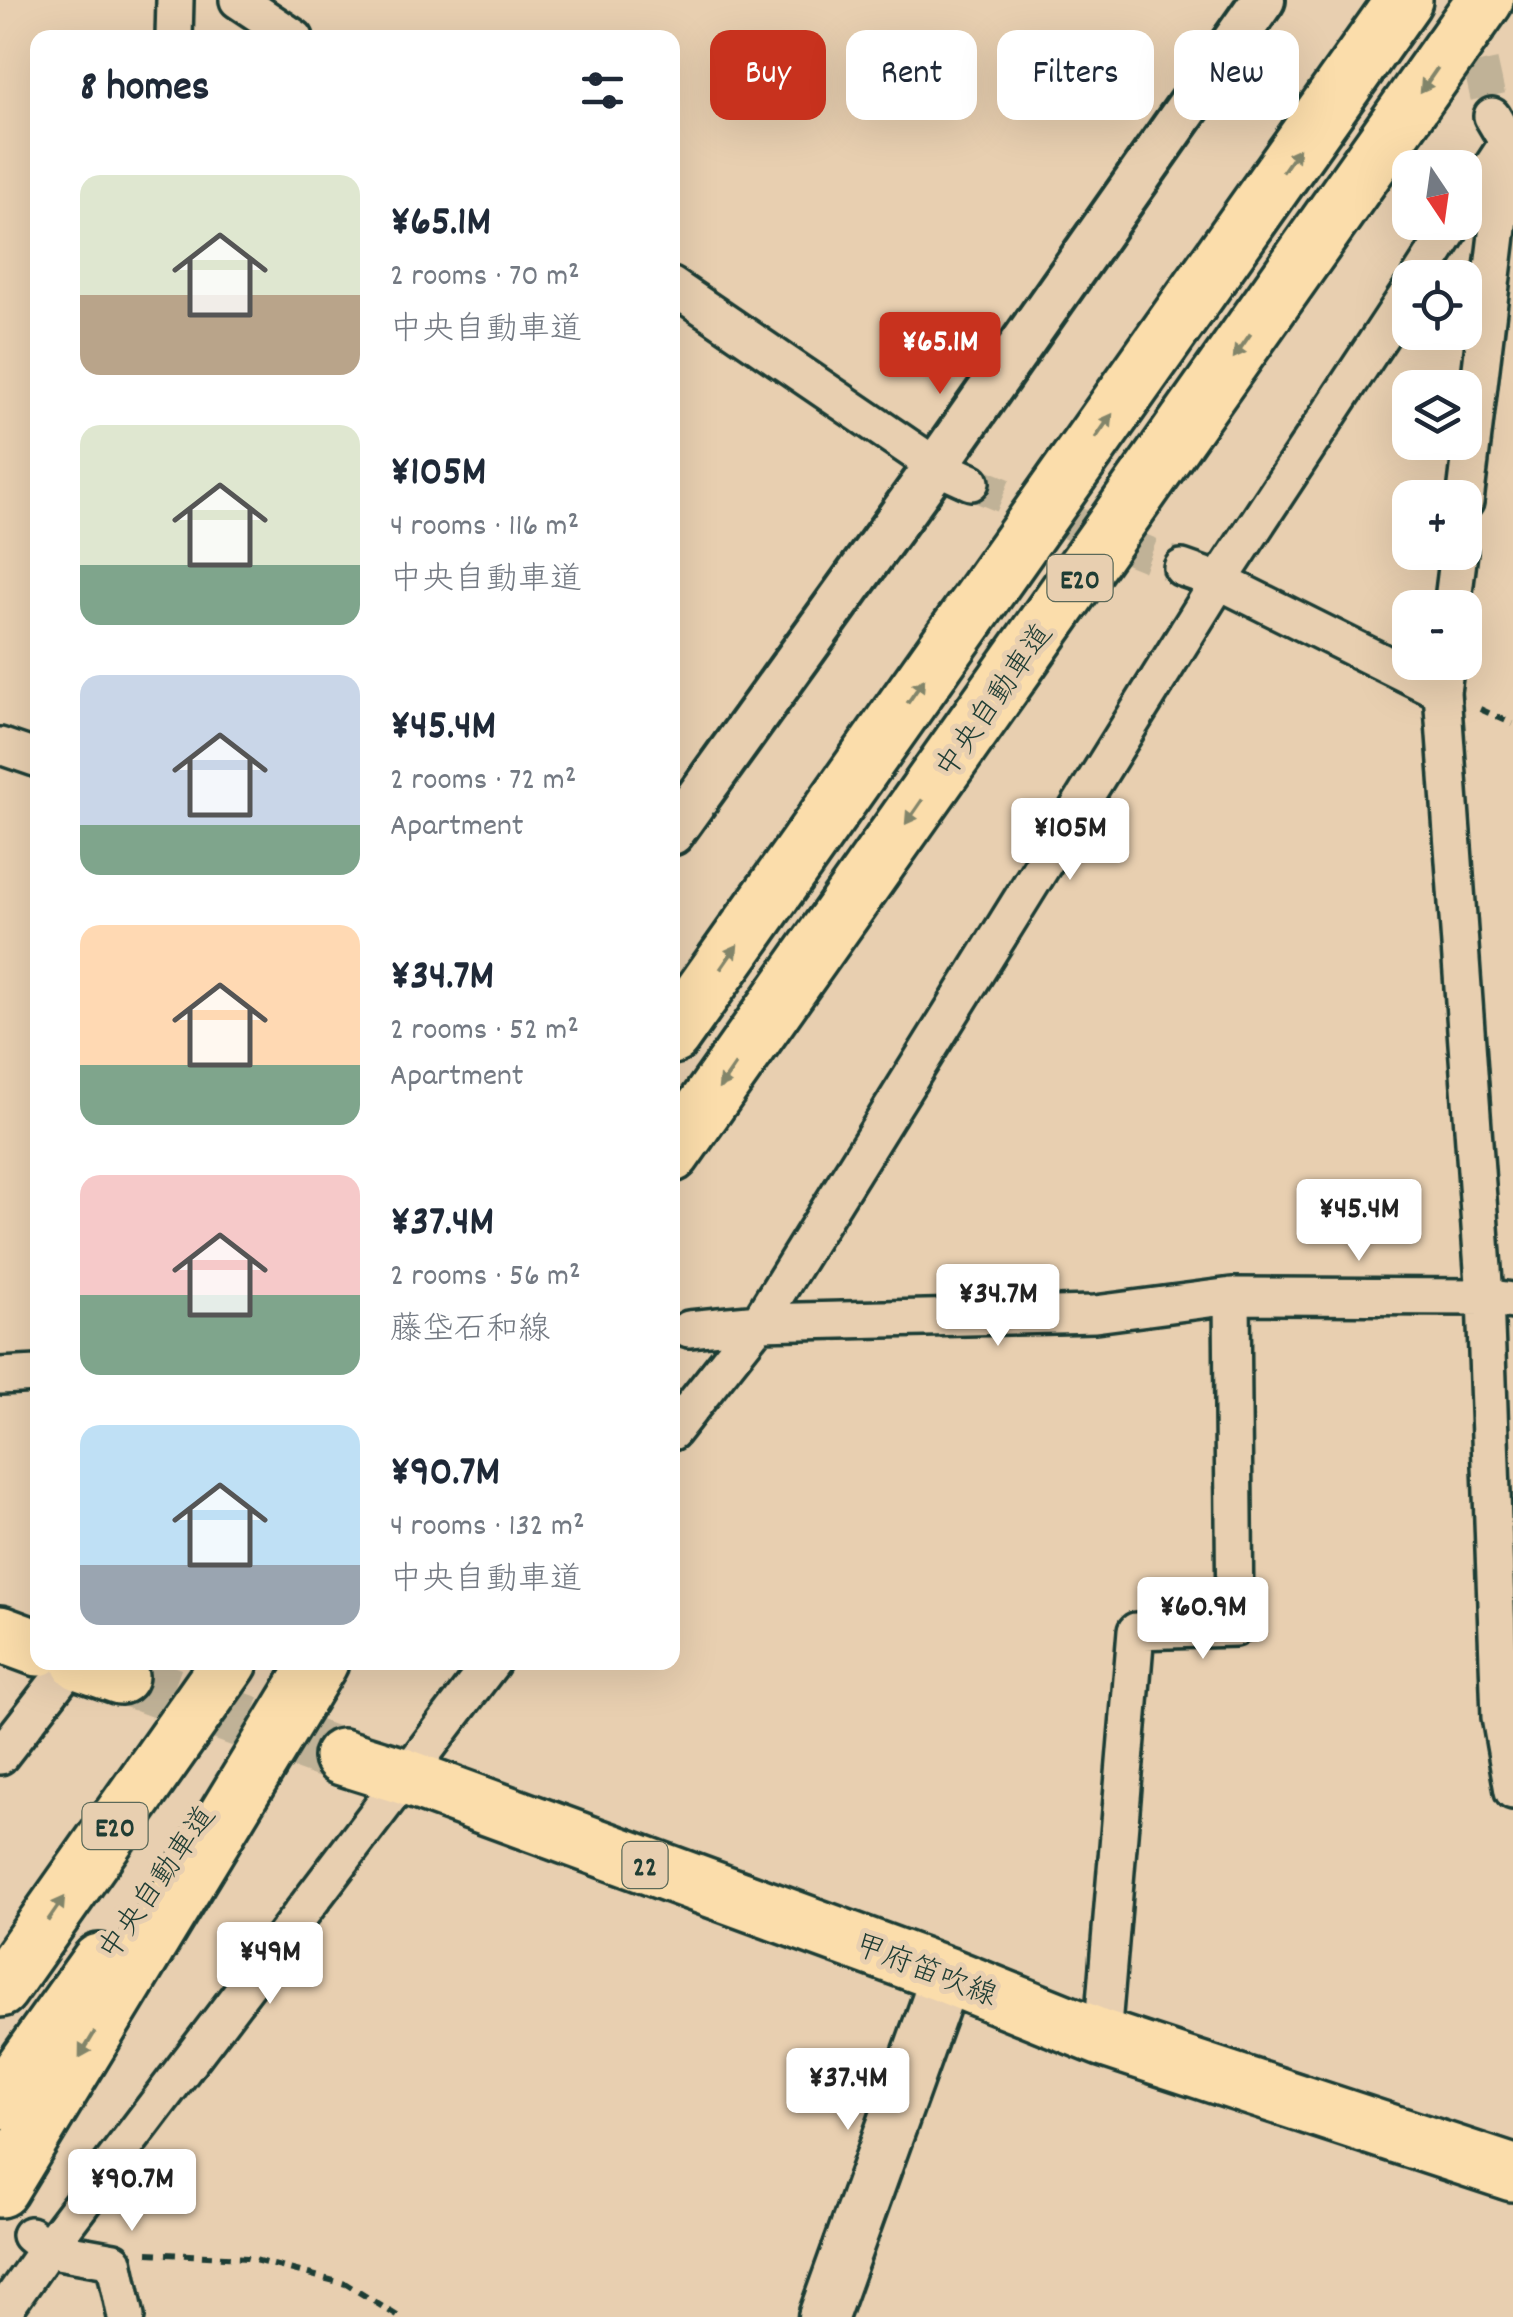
<!DOCTYPE html>
<html lang="en">
<head>
<meta charset="utf-8">
<style>
  :root { --surface:#fff; --page:#f2f2f3; --text:#1f2937; --muted:#747a83; --accent:#c8321e }
  body { margin:0; font-family:Dekko,"Klee One",sans-serif; background:var(--page); color:var(--text); height:100vh; display:flex; flex-direction:column; font-size:38px; white-space:nowrap }
  * { box-sizing:border-box; margin:0 }
  p { font-size:32px; color:var(--muted) }
  .icon { flex:none; width:55px; height:55px; fill:none; stroke:currentColor; stroke-width:2; stroke-linecap:round; stroke-linejoin:round }
  .map { position:relative; flex:1; overflow:hidden }
  .panel { position:absolute; left:30px; top:30px; width:650px; height:1640px; display:flex; flex-direction:column; background:var(--surface); border-radius:20px; box-shadow:0 10px 40px #0002 }
  .panel>* { flex:none }
  .guide { position:absolute; left:710px; top:30px; width:652px; height:90px; display:flex; gap:20px }
  .needle { width:65px; rotate:167deg }
  .controls { position:absolute; left:1392px; top:150px; display:grid; gap:20px }
  .controls a { display:grid; place-items:center; width:90px; height:90px; border-radius:20px; background:var(--surface); box-shadow:0 10px 40px #0002; font-size:50px }
  .price { position:absolute; translate:-50% -85px; padding:0 22px; border-radius:10px; background:#fff; color:#222; font-size:32px; line-height:65px; filter:drop-shadow(0 2px 5px #0008) }
  .price::after { content:''; position:absolute; left:50%; top:60px; width:30px; height:22px; margin-left:-15px; background:inherit; clip-path:polygon(0 0,100% 0,50% 100%) }
  .price.on { background:var(--accent); color:#fff }
  ul { padding:0; list-style:none }
  li { display:flex; align-items:center; gap:30px; height:250px; padding:0 50px }
  li span { display:grid; place-items:center; flex:none; width:280px; height:200px; border-radius:20px; color:#555 }
  li>.icon { margin-inline-start:auto }
  span .icon { width:120px; height:120px; fill:#fffc; stroke-width:1 }
  li b { font-size:42px }
  h2 { display:flex; justify-content:space-between; align-items:center; height:120px; padding:0 50px; font-size:42px }
  .pill { padding:0 35px; border-radius:20px; background:var(--surface); box-shadow:0 10px 40px #0002; font-size:35px; line-height:90px }
  .pill.on { background:var(--accent); color:#fff }
  .map>svg:first-child { display:block }
</style>
</head>
<body>
<div class="map">
<svg width="1513" height="2317" viewBox="0 0 1513 2317">
  <rect width="100%" height="100%" fill="#e8cfb0"/>
  <filter id="ink" filterUnits="userSpaceOnUse"><feTurbulence type="fractalNoise" baseFrequency=".01" numOctaves="2"/><feDisplacementMap in="SourceGraphic" scale="20" xChannelSelector="R" yChannelSelector="G"/><feConvolveMatrix kernelMatrix="1 2 1 2 8 2 1 2 1" color-interpolation-filters="sRGB"/></filter>
  <g filter="url(#ink)">
    <g fill="none" stroke-linecap="round" stroke-linejoin="round">
      <path stroke="#c0b297" stroke-width="35" stroke-dasharray="35 18" stroke-linecap="butt" d="M1469 11 1492 116
        M971 482 1182 568"/>
      <path stroke="#c0b297" stroke-width="55" stroke-dasharray="55 28" stroke-linecap="butt" d="M120 1676 342 1757"/>
      <g stroke="#1f3d34" stroke-width="42">
        <path id="minor" d="M238 0 295 38
          M174 38 175 0
          M1465 208 1503 150
          M1419 278 1455 222
          M672 286 936 466 971 482
          M1465 502 1508 143 1492 116
          M1182 568 1219 581 1442 692
          M1452 608 1459 552
          M1446 662 1442 692 1485 1297 1500 1717 1513 1791
          M0 746 38 759
          M689 1329 759 1322 1095 1314 1232 1296 1485 1297 1513 1301
          M0 1376 38 1374
          M672 1432 759 1322 1219 581 1410 291
          M0 1756 73 1662
          M1102 2038 1136 1631 1235 1628 1232 1296
          M30 2235 47 2249 114 2261 126 2317
          M0 2316 47 2249 492 1662"/>
      </g>
      <g stroke="#1f3d34" stroke-width="50">
        <path id="tertiary" d="M672 833 936 466 1263 0"/>
      </g>
      <g stroke="#1f3d34" stroke-width="55">
        <path id="secondary" d="M823 2317 946 1975"/>
      </g>
      <g stroke="#1f3d34" stroke-width="62">
        <path id="primary" d="M0 1634 38 1648
          M80 1662 120 1676
          M342 1757 403 1776 946 1975 1102 2038 1513 2173"/>
      </g>
      <g stroke="#1f3d34" stroke-width="62">
        <path id="motorway" d="M672 1036 1404 0
          M672 1154 1485 0
          M0 1989 230 1662
          M0 2101 99 1962
          M0 2189 320 1662"/>
      </g>
      <path stroke="#1f3d34" stroke-width="6" stroke-dasharray="10 8" stroke-linecap="butt" d="M1480 709 1513 724
        M148 2253 247 2258 346 2284 399 2317"/>
      <use href="#minor" stroke="#e8cfb0" stroke-width="35"/>
      <use href="#tertiary" stroke="#e8cfb0" stroke-width="42"/>
      <use href="#secondary" stroke="#e8cfb0" stroke-width="48"/>
      <use href="#primary" stroke="#fbddab" stroke-width="55"/>
      <use href="#motorway" stroke="#fbddab" stroke-width="55"/>
    </g>
    <defs><path id="oneway-solid" d="M-6-.8H1V-3.2L6.5 0L1 3.2V.8H-6Z" transform="scale(2.5)"/></defs>
    <g fill="#82856a">
      <use href="#oneway-solid" transform="translate(1429 80) rotate(125)"/>
      <use href="#oneway-solid" transform="translate(1291 160) rotate(-55)"/>
      <use href="#oneway-solid" transform="translate(1242 346) rotate(125)"/>
      <use href="#oneway-solid" transform="translate(1104 426) rotate(-55)"/>
      <use href="#oneway-solid" transform="translate(916 691) rotate(-55)"/>
      <use href="#oneway-solid" transform="translate(914 812) rotate(125)"/>
      <use href="#oneway-solid" transform="translate(729 957) rotate(-55)"/>
      <use href="#oneway-solid" transform="translate(727 1077) rotate(125)"/>
      <use href="#oneway-solid" transform="translate(56 1909) rotate(-55)"/>
      <use href="#oneway-solid" transform="translate(87 2045) rotate(121)"/>
    </g>
  </g>
  <g text-anchor="middle" stroke-width="10" stroke-linejoin="round" paint-order="stroke">
    <g fill="#e8cfb0" stroke="#5b6959" stroke-width="2.5">
      <rect x="1047.5" y="555" width="65" height="46" rx="8"/>
      <rect x="82.5" y="1803" width="65" height="46" rx="8"/>
      <rect x="622.5" y="1842" width="45" height="46" rx="8"/>
    </g>
    <g font-size="28" font-weight="bold" fill="#1f3d34">
      <text x="1080" y="588">E20</text>
      <text x="115" y="1836">E20</text>
      <text x="645" y="1875">22</text>
    </g>
    <g font-size="30" fill="#1f3d34" stroke="#e8cfb0">
      <text transform="translate(993 700) rotate(-55)" y="10">中央自動車道</text>
      <text transform="translate(156 1882) rotate(-55)" y="10">中央自動車道</text>
      <text transform="translate(926 1969) rotate(21)" y="10">甲府笛吹線</text>
    </g>
  </g>
</svg>
<div class="controls">
<a><svg class="needle" viewBox="-14 -14 28 28"><path d="M0-13l5 13h-10z" fill="#e53935"/><path d="M0 13l5-13h-10z" fill="#747a83"/></svg></a>
<a><svg class="icon" aria-label="locate" viewBox="0 0 24 24"><circle cx="12" cy="12" r="6"/><path d="M12 2v4M12 18v4M2 12h4M18 12h4"/></svg></a>
<a><svg class="icon" aria-label="layers" viewBox="0 0 24 24"><path d="M12 4l9 5-9 5-9-5zM3 14l9 5 9-5"/></svg></a>
<a>+</a>
<a>−</a>
</div>
<b class="price on" style="left:940px;top:397px">¥65.1M</b>
<b class="price" style="left:1070px;top:883px">¥105M</b>
<b class="price" style="left:1359px;top:1264px">¥45.4M</b>
<b class="price" style="left:998px;top:1349px">¥34.7M</b>
<b class="price" style="left:1203px;top:1662px">¥60.9M</b>
<b class="price" style="left:270px;top:2007px">¥49M</b>
<b class="price" style="left:848px;top:2133px">¥37.4M</b>
<b class="price" style="left:132px;top:2234px">¥90.7M</b>
<div class="guide">
<a class="pill on">Buy</a>
<a class="pill">Rent</a>
<a class="pill">Filters</a>
<a class="pill">New</a>
</div>
<section class="panel">
<h2>8 homes<svg class="icon" aria-label="filters" viewBox="0 0 24 24"><path d="M4 7h16M4 17h16"/><circle cx="9" cy="7" r="2"/><circle cx="15" cy="17" r="2"/></svg></h2>
<ul>
<li><span style="background:linear-gradient(#dfe7d0 60%,#b9a48a 0)"><svg class="icon" aria-label="home" viewBox="0 0 24 24"><path d="M3 11l9-7 9 7M6 9v11h12V9"/></svg></span><div><b>¥65.1M</b><p>2 rooms · 70 m²</p><p>中央自動車道</p></div></li>
<li><span style="background:linear-gradient(#dfe7d0 70%,#7fa58c 0)"><svg class="icon" aria-label="home" viewBox="0 0 24 24"><path d="M3 11l9-7 9 7M6 9v11h12V9"/></svg></span><div><b>¥105M</b><p>4 rooms · 116 m²</p><p>中央自動車道</p></div></li>
<li><span style="background:linear-gradient(#c9d6e8 75%,#7fa58c 0)"><svg class="icon" aria-label="home" viewBox="0 0 24 24"><path d="M3 11l9-7 9 7M6 9v11h12V9"/></svg></span><div><b>¥45.4M</b><p>2 rooms · 72 m²</p><p>Apartment</p></div></li>
<li><span style="background:linear-gradient(#ffd9b3 70%,#7fa58c 0)"><svg class="icon" aria-label="home" viewBox="0 0 24 24"><path d="M3 11l9-7 9 7M6 9v11h12V9"/></svg></span><div><b>¥34.7M</b><p>2 rooms · 52 m²</p><p>Apartment</p></div></li>
<li><span style="background:linear-gradient(#f6c9c9 60%,#7fa58c 0)"><svg class="icon" aria-label="home" viewBox="0 0 24 24"><path d="M3 11l9-7 9 7M6 9v11h12V9"/></svg></span><div><b>¥37.4M</b><p>2 rooms · 56 m²</p><p>藤垈石和線</p></div></li>
<li><span style="background:linear-gradient(#bfe0f5 70%,#9aa5b1 0)"><svg class="icon" aria-label="home" viewBox="0 0 24 24"><path d="M3 11l9-7 9 7M6 9v11h12V9"/></svg></span><div><b>¥90.7M</b><p>4 rooms · 132 m²</p><p>中央自動車道</p></div></li>
</ul>
</section>
</div>
</body>
</html>
